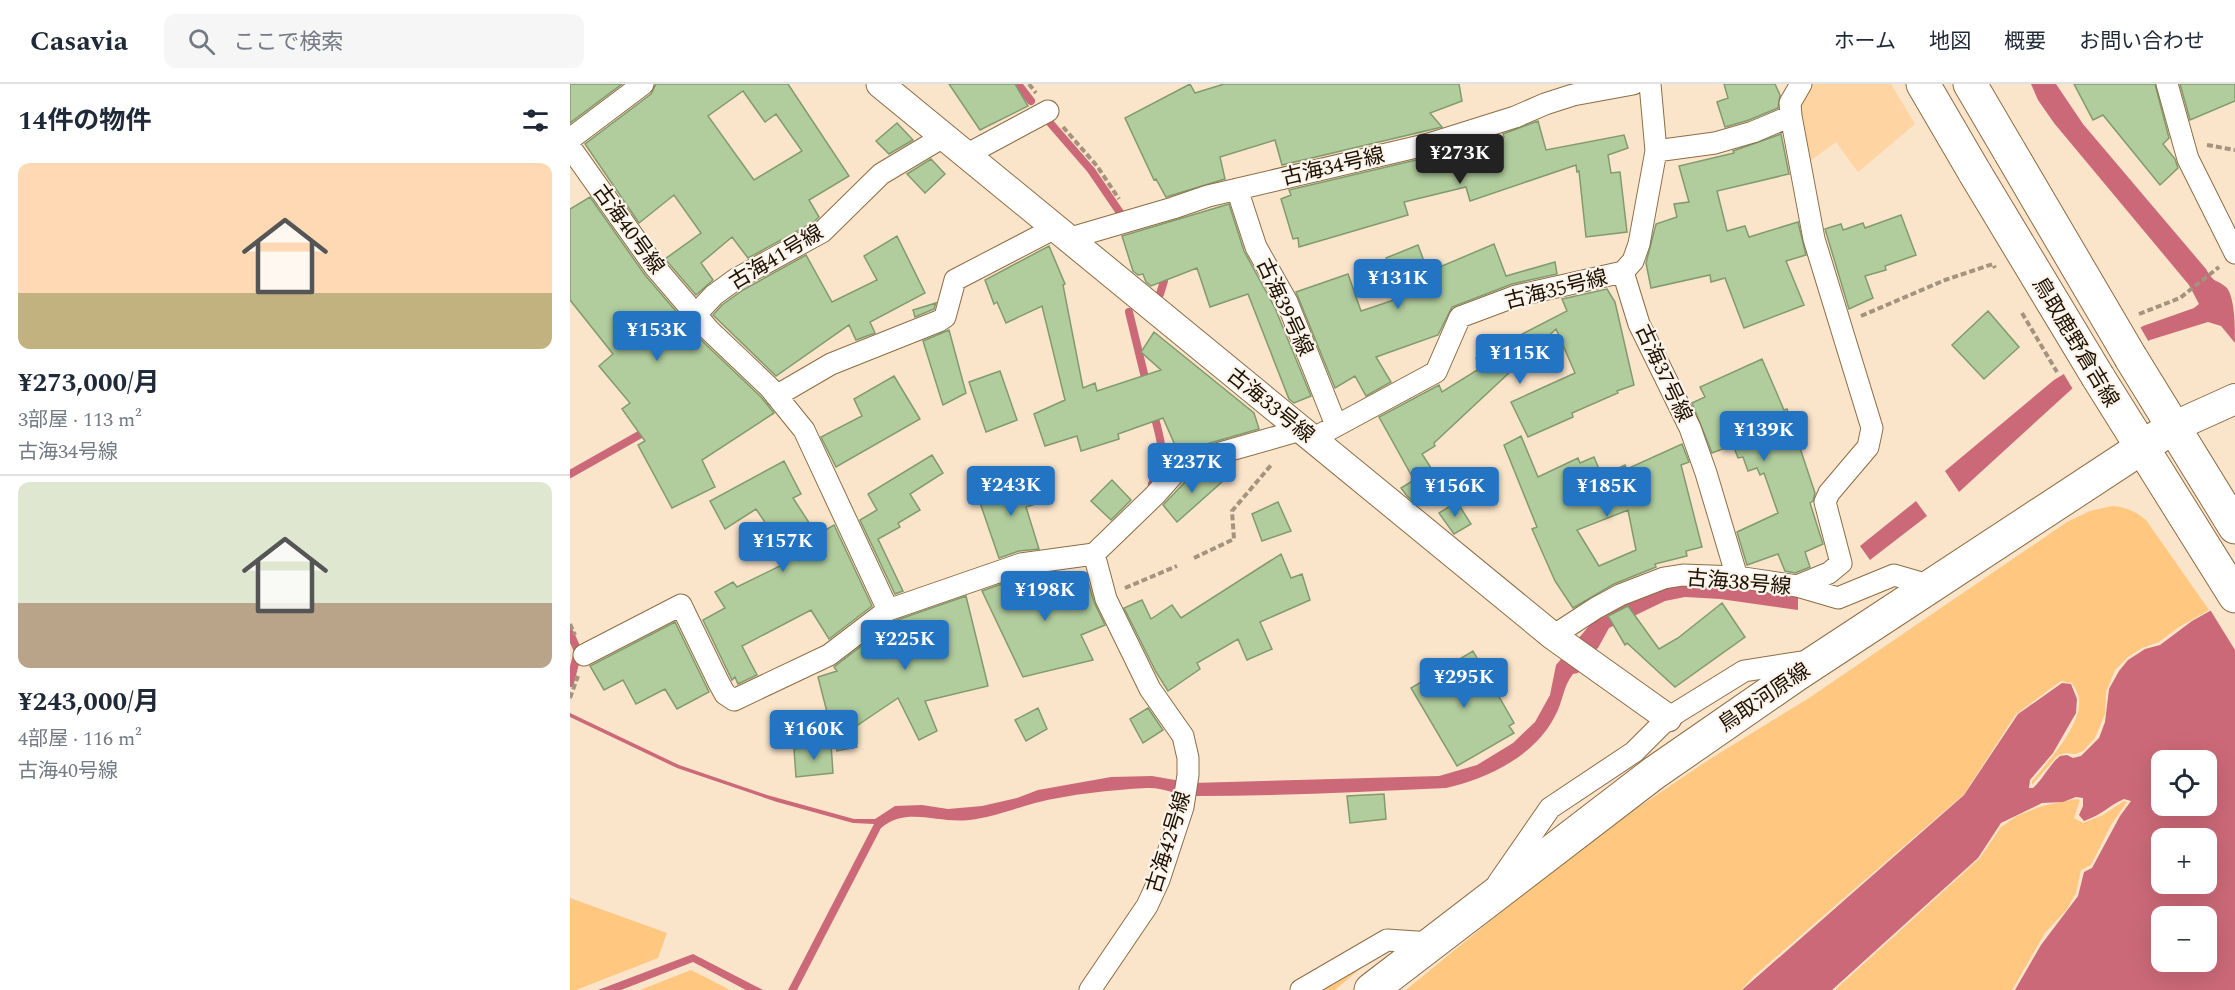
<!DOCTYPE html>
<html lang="ja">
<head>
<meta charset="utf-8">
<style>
  :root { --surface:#fff; --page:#f6f6f7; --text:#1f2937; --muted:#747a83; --line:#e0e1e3; --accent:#2374c3 }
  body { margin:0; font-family:Spectral,"Noto Sans JP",serif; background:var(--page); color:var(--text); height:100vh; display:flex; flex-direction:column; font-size:22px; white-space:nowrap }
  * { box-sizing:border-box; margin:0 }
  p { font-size:20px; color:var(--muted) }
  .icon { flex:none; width:33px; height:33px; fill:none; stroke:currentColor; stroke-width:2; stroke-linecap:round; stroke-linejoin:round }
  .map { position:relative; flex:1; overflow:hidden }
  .details { display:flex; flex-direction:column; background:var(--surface); width:570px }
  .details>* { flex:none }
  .tools { position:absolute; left:1581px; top:666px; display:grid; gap:12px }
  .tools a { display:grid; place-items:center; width:66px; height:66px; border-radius:12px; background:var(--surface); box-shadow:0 6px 24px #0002; font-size:30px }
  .price { position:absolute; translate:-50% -51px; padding:0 14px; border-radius:6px; background:var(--accent); color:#fff; font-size:20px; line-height:39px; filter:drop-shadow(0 2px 3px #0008) }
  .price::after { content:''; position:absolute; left:50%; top:36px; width:18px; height:14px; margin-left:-9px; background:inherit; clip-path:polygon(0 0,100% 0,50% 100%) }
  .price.active { background:#222; color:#fff }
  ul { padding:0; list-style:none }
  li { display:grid; align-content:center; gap:12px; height:318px; padding:0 18px }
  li+li { border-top:2px solid var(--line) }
  li span { display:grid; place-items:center; height:186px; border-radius:12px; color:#555 }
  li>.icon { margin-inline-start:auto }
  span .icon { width:108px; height:108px; fill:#fffc; stroke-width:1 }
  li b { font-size:26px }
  h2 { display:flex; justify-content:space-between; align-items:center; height:72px; padding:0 18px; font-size:26px }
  header { display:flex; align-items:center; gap:36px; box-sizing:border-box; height:84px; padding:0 30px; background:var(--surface); border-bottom:2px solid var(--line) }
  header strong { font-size:28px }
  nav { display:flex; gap:33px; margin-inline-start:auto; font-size:21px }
  .search { width:420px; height:54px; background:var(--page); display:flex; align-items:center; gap:15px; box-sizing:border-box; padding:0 21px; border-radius:12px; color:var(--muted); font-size:22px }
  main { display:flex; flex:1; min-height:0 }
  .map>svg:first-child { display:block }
</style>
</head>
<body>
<header>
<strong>Casavia</strong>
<div class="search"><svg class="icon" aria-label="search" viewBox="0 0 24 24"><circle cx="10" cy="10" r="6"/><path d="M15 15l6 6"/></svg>ここで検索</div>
<nav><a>ホーム</a><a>地図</a><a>概要</a><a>お問い合わせ</a></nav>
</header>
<main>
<section class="details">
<h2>14件の物件<svg class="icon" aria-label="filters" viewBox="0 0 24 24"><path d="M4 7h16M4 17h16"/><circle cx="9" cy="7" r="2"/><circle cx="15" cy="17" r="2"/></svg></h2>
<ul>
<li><span style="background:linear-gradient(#ffd9b3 70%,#c2b280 0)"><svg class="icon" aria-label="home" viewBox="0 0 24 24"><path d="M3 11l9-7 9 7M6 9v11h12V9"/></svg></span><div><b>¥273,000/月</b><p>3部屋 · 113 m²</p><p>古海34号線</p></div></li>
<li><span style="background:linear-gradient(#dfe7d0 65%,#b9a48a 0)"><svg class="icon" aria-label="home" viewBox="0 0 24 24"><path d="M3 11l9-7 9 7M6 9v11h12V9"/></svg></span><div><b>¥243,000/月</b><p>4部屋 · 116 m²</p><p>古海40号線</p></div></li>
</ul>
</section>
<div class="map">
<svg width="1665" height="906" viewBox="0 0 1665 906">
  <rect width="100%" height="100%" fill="#fae4ca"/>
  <path fill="#fed4a2" d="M1237 0H1321L1345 40 1288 88 1266 58 1236 80 1226 29Z"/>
  <path fill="#ffc780" d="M1542 422C1556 423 1565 427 1576 436L1639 526 1609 543 1589 558 1572 564 1558 573 1545 586 1536 608 1535 630 1525 654 1513 667 1505 670 1496 669 1488 671 1462 701V697C1477 679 1512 641 1509 616 1509 610 1505 604 1502 599L1491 597 1446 630 1394 710 1183 893 1171 906H836L970 796 1051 735 1140 675 1239 614 1497 438 1520 427Z
    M1506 715 1510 716 1504 734 1513 739 1533 731 1554 717 1557 718 1541 741 1521 781 1511 786 1506 809 1497 825 1475 849 1442 906H1265L1410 774 1431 743 1447 732 1472 722Z
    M0 814 97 849 88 874 6 906H0Z
    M818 861 765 906H740Z
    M121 886 160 906H70Z"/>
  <path fill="#cc6978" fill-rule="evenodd" d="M1461 0H1486L1513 40 1636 185C1645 201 1646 194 1657 204 1665 215 1665 243 1665 259L1651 242 1638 238 1580 256 1504 303 1389 408 1375 387 1484 296 1573 242 1624 224 1629 220 1619 201 1484 39 1468 16Z
    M1346 417 1357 432 1300 476 1290 462Z
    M1095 500 1167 501 1228 512V526L1150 515 1115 513 1095 517 1039 544 1028 564 1023 567 1008 589 1003 590C993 602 993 618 985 632 965 672 917 695 876 704 792 708 709 712 626 712 610 713 594 703 577 704 540 706 501 710 465 719 443 725 422 734 399 736 368 740 337 722 311 744L227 906H218L304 740 283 739 207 718 107 684 0 633V629L109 681 197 711 284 735H305L325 722 352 721 378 725 412 722 447 714 468 706 541 693 582 692 622 699 869 692 907 681 943 659 965 638 980 611 986 581 1024 536Z
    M1665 513V906H1445L1471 861 1508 812 1514 788 1522 784 1550 732 1561 717 1554 715C1538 722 1532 731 1514 737L1509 731 1513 722V714L1506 713 1493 718 1472 719 1431 739 1408 774 1262 906H1172L1394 711 1448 630 1492 599 1501 600 1507 615 1506 629 1483 669 1460 696 1459 704H1463C1474 694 1479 681 1490 672L1497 671 1503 674 1511 672 1529 654 1535 638 1539 605 1549 587 1558 576 1575 565 1590 561 1622 537ZM1592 676H1636V722H1592ZM1592 754H1636V800H1592ZM1592 832H1636V878H1592Z
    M123 870 193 906H176L123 878 51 906H28Z"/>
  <path fill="#fae4ca" d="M1569 241 1580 260 1504 307 1492 287Z
    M1665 510V566L1639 524Z"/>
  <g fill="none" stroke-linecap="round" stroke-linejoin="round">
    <path stroke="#cc6978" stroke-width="8" d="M448 0 461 17
      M481 40 521 86 551 130
      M590 210 594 197 591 188
      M559 228 577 302
      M0 390 78 346
      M582 400C599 371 590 357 583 326
      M0 549 8 567 0 599"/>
  </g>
  <path fill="#b1cc9d" stroke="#829b6e" stroke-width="1.5" fill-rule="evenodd" d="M0 0H52L0 39Z
    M86 0H218L279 92 239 116 249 133 244 138 178 174 162 153 131 179 143 196 126 211 95 175 131 149 104 111 69 139 15 60 81 10ZM173 7 195 38 206 30 232 67 184 96 138 32Z
    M379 0H445L458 22 410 46Z
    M620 0 625 9 654 0H889L892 17 860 29 872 43 712 81 705 56 650 73 655 95 596 113 586 95 584 96 555 34Z
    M1154 0H1205L1210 11 1208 24 1179 36 1155 43 1147 18 1158 14Z
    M1504 0H1585L1599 54 1593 60 1605 75 1608 84 1590 101 1533 31 1523 36Z
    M1610 0H1665V17L1620 36Z
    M968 37 976 66 1054 51 1058 64 1038 71 1041 89 1050 88 1057 148 1016 153 1009 87 1007 88 1006 81 900 117 896 103 834 118 838 131 729 163 728 154 723 155 711 115 721 111 719 106 863 72 934 53 933 50Z
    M327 39 343 56 319 70 306 57Z
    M1211 50 1219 90 1147 107 1157 147 1175 142 1179 153 1228 138 1236 171 1216 177 1234 221 1174 244 1155 194 1141 198 1140 191 1081 204 1076 179 1086 140 1107 133 1104 120 1119 118 1109 82 1164 69 1163 67Z
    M361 75 375 90 355 109 337 90Z
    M20 113 75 191 129 254 191 313 204 329 132 376 145 403 102 424 68 361 75 357 52 325 60 319 29 282 43 270 0 216V125Z
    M659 120 674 167 705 224 741 312 724 319 719 315 678 210 640 223 627 184 581 202 576 198 573 190 568 191 563 187 552 152Z
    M1331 131 1346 171 1315 182 1316 186 1295 192 1303 214 1279 225 1255 145 1271 140 1273 146 1293 139 1295 144Z
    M327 152 355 209 300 238 305 249 286 256 279 241 206 292 143 231 152 221 173 206 236 171 262 218 307 196 294 172Z
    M924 160 936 192 985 178 987 190 942 200 882 223 868 251 806 273 821 298 796 312 785 292 765 304 726 208 778 190 791 227 830 214 816 174 848 161 858 188Z
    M479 162 495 200 493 201 513 304 525 299 527 307 591 286 571 268 584 248 684 329 689 345 633 361 609 370 593 334 548 350 549 355 511 367 507 352 475 362 464 330 495 316 472 222 436 239 427 218 424 220 415 196Z
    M1037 205 1045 218 1064 301 1047 307 1048 309 1002 329 1003 333 958 353 941 318 1005 289 986 245 864 359 865 362 852 370 874 404 847 420 837 412 831 404 844 396 809 333 869 301 872 308 909 285 906 274 997 227 992 215Z
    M366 219 364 225 345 233 343 226Z
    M1418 227 1449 263 1414 295 1382 261Z
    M379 246 396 309 373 321 353 257Z
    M1192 275 1214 326 1217 325 1245 409 1243 417 1240 419 1253 460 1235 468 1240 483 1225 489 1215 487 1208 470 1177 481 1167 448 1208 429 1194 389 1190 391 1187 384 1178 387 1173 373 1168 374 1163 361 1142 369 1122 319 1135 313 1130 303Z
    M430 287 447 336 416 348 399 298Z
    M324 292 350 335 266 383 251 353 292 332 284 315Z
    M951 352 968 393 1008 374 1010 379 1024 373 1032 392 1055 381 1057 385 1112 360 1119 378 1111 381 1132 463 1116 467 1117 472 1085 480 1086 483 1044 500 1003 524 985 497 962 445 967 443 934 361ZM1058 426 1066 466 1029 482 1007 446Z
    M362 371 373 389 340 410 350 426 328 439 330 443 308 455 333 507 325 510 290 436 307 426 298 410Z
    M214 377 231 410 223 414 247 451 264 441 302 522 259 555 241 526 172 562 187 591 168 600 165 593 162 596 133 536 155 524 145 508 163 498 167 503 214 480 210 472 216 469 186 425 155 445 140 417Z
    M641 385 652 398 607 438 593 421 619 394Z
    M459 393 469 419 456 423 469 465 449 467 429 474 408 413Z
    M542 396 561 416 541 436 521 417Z
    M708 418 721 447 692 457 682 430Z
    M887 418 901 440 884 450 869 429Z
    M711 470 721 494 732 490 740 516 690 538 702 565 677 576 668 555 627 579 630 585 598 607 586 588 554 524 572 516 581 535 602 521 611 534Z
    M477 489 480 499 467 512 516 491 524 518 535 541 511 551 523 576 453 593 412 507 454 492Z
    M396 512 418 602 355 617 367 647 349 656 328 614 282 645 287 663 267 667 248 593 267 587 264 583 324 537Z
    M1152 519 1175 553 1105 603 1057 559 1055 561 1038 532 1058 522 1089 565 1108 554Z
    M105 538 139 608 107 625 95 605 66 620 53 596 34 606 20 582Z
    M903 567 944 639 939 642 944 649 887 682 841 604Z
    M468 624 477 645 456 657 445 636Z
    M578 624 593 646 573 659 560 635Z
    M261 660 263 689 226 693 224 665Z
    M814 710 816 735 780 739 777 712Z"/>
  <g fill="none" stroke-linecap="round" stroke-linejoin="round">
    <g stroke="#8d6d44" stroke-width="23">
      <path id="minor" d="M1597 0 1618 75 1665 169
        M1221 32 1244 155 1302 344 1298 363 1259 409 1255 418 1271 479 1259 489 1227 502
        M0 55 73 0
        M0 63 85 183 139 246 200 304 234 346 318 526 451 480 524 470 585 411 609 384 636 373 731 346
        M1086 67 1145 59 1183 48 1221 32 1220 19 1231 0
        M396 71 478 27
        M667 105 686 163 717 218 766 341
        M497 155 603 124 638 112 859 60 945 33 975 20 1003 11 1063 0
        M1053 188 1069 240 1120 344 1136 389 1167 493
        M126 230 144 211 166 195 252 148 311 90 373 53
        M206 312 261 280 369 237 375 233 385 196 485 144
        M742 355 866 288 890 233 946 212 1053 188 1063 177 1069 160 1086 67 1080 0
        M983 552 1026 524 1050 511 1094 494 1113 491 1167 493 1227 502 1268 514 1324 491 1362 502
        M14 571 111 521 149 599 155 610 164 616 259 571 318 526
        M928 799 980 724 1064 668 1098 634 1174 587 1238 577
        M520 906 577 822 589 796 613 723 618 691V674L613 652 580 605 536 515 524 470
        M731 906 817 856 861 859"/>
    </g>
    <g stroke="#8d6d44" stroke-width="29">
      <path id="tertiary" d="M310 0 983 552 1098 634"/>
    </g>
    <g stroke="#8d6d44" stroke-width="32">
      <path id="secondary" d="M1603 343 1665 315"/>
    </g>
    <g stroke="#8d6d44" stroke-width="35">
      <path id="primary" d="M1353 0 1405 89
        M1400 0 1440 68
        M1561 274 1665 443
        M1528 293 1665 512
        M801 906 1084 689 1227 590 1603 343"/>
    </g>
    <path stroke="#a5937d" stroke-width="4" stroke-dasharray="6 3" stroke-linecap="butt" d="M459 0 466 9
      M493 43 527 82 549 115
      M1637 61 1665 66
      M1452 229 1487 288
      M1569 230 1610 214 1649 183
      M1291 232 1375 196 1423 180 1425 184
      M624 474 664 455 662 427 702 380
      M555 504 607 482
      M0 540 5 551
      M0 614 8 592"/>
    <use href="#minor" stroke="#fff" stroke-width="21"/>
    <use href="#tertiary" stroke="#fff" stroke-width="27"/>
    <use href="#secondary" stroke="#fff" stroke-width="30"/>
    <use href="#primary" stroke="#fff" stroke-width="33"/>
    <g stroke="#8d6d44" stroke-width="35" stroke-linecap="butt">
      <path id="primary-bridge" d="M1440 68 1561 274
        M1405 89 1528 293"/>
    </g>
    <use href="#primary-bridge" stroke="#fff" stroke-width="33"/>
  </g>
  <g text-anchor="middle" stroke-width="4.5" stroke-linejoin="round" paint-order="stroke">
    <g font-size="21" fill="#1d1102" stroke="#fcf4eb">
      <text transform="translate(763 82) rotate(-13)" y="7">古海34号線</text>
      <text transform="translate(59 145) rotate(54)" y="7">古海40号線</text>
      <text transform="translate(206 173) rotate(-31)" y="7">古海41号線</text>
      <text transform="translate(986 205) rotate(-14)" y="7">古海35号線</text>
      <text transform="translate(715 223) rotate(65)" y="7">古海39号線</text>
      <text transform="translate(1506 258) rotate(59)" y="7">鳥取鹿野倉吉線</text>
      <text transform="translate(1094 289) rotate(65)" y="7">古海37号線</text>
      <text transform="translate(701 321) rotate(39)" y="7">古海33号線</text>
      <text transform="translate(1169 498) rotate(5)" y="7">古海38号線</text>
      <text transform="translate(1194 613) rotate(-34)" y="7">鳥取河原線</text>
      <text transform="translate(598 758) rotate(-73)" y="7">古海42号線</text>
    </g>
  </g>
</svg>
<div class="tools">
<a><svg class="icon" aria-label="locate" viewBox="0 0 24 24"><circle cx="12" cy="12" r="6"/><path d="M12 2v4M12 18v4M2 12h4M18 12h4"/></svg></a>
<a>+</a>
<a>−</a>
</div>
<b class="price active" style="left:890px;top:101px">¥273K</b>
<b class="price" style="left:828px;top:226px">¥131K</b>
<b class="price" style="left:87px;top:278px">¥153K</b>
<b class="price" style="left:950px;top:301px">¥115K</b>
<b class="price" style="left:1194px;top:378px">¥139K</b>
<b class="price" style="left:622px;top:410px">¥237K</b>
<b class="price" style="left:441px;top:433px">¥243K</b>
<b class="price" style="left:885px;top:434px">¥156K</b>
<b class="price" style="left:1037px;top:434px">¥185K</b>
<b class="price" style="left:213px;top:489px">¥157K</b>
<b class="price" style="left:475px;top:538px">¥198K</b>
<b class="price" style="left:335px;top:587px">¥225K</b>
<b class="price" style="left:894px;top:625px">¥295K</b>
<b class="price" style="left:244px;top:677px">¥160K</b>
</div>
</main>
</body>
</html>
